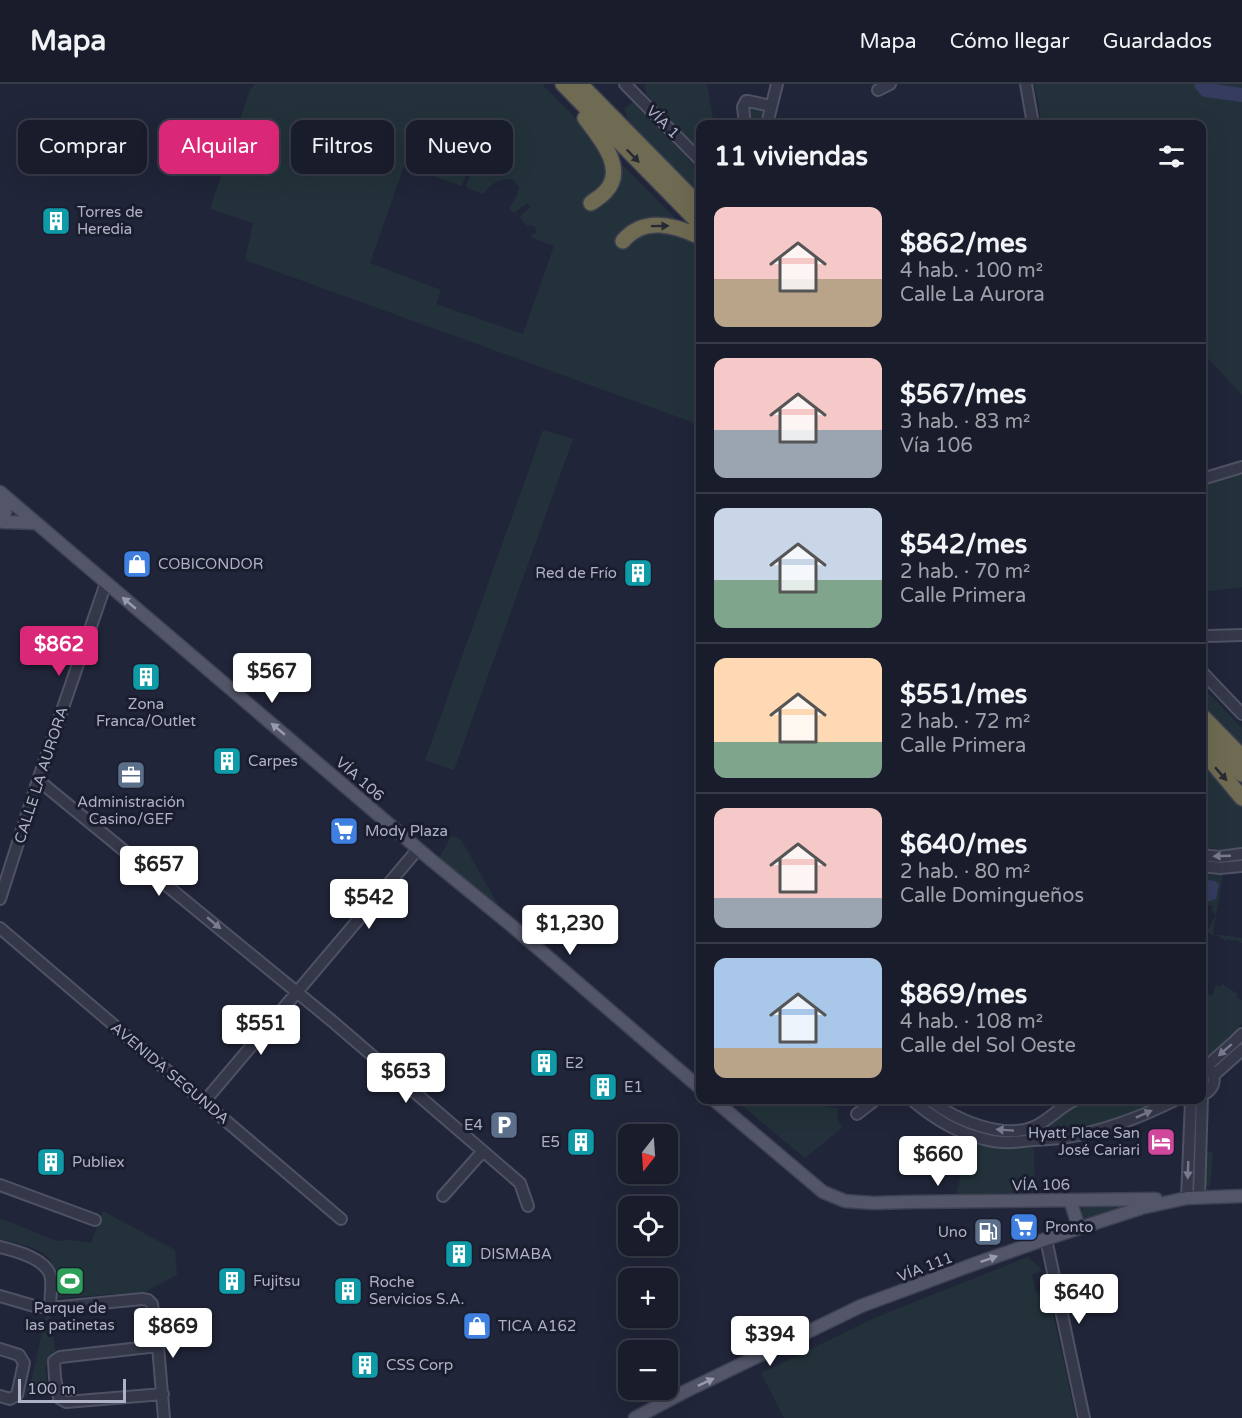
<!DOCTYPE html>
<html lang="es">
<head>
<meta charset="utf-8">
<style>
  :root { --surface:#191c2b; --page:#262937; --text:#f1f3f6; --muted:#9fa1a9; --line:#373a47; --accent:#db2777 }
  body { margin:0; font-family:"Varela Round",sans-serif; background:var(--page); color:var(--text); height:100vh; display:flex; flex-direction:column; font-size:22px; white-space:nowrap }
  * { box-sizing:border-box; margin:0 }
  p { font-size:20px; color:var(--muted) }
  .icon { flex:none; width:33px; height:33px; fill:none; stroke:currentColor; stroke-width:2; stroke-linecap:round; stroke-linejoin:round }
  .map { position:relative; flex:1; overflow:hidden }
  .details { position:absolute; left:696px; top:36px; width:510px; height:984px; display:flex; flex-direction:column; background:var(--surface); border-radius:12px; box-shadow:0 6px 24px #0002,0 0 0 2px var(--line) }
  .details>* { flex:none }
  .hud { position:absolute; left:18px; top:36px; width:570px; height:54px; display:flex; gap:12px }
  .needle { width:39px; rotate:197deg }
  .controls { position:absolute; left:618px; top:1040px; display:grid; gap:12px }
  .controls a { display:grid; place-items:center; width:60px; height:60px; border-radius:12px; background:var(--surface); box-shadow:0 6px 24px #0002,0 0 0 2px var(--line); font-size:30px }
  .scale { position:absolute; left:18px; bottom:15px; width:108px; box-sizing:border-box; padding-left:6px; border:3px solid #afb2c6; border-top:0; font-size:16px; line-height:21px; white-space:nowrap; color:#afb2c6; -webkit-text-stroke:4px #1a1d2e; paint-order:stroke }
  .price { position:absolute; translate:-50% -51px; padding:0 14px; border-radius:6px; background:#fff; color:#222; font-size:20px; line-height:39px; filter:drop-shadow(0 2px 3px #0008) }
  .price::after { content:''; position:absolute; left:50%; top:36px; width:18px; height:14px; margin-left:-9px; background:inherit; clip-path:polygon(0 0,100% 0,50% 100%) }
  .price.current { background:var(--accent); color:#fff }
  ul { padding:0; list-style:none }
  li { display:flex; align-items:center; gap:18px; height:150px; padding:0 18px }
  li+li { border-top:2px solid var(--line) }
  li span { display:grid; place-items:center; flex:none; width:168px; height:120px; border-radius:12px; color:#555 }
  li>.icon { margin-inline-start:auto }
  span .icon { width:72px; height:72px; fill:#fffc; stroke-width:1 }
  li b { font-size:26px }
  h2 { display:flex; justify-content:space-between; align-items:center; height:72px; padding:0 18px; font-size:26px }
  .chip { padding:0 21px; border-radius:12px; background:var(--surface); box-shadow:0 6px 24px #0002,0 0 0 2px var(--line); font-size:21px; line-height:54px }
  .chip.current { background:var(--accent); color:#fff }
  header { display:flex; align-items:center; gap:36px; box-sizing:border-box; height:84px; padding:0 30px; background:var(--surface); border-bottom:2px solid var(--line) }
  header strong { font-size:28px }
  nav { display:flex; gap:33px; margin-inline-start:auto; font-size:21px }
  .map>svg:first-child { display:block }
</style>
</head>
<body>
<header>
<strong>Mapa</strong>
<nav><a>Mapa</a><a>Cómo llegar</a><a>Guardados</a></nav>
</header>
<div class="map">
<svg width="1242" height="1334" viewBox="0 0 1242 1334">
  <rect width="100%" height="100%" fill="#212539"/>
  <path fill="#23323a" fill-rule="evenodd" d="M255 0H542L700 159V341L245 176 253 139 210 125 250 6ZM430 73 436 75 431 85 430 91 462 102 467 86 472 88 467 98V104L483 110C490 101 500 93 513 96L519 103C518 112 514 117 509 124L514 129 527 119 531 123 522 130 520 134 527 142 532 141 536 144V149L531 151V153L554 162 523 250 436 220 441 206 370 179 404 82 425 90Z
    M644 0H707L714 40H700V68L647 11Z
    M1034 0H1242V311L1202 268V40H1041L1039 22Z
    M633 18 700 87V113L629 37 624 25Z
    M748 20 768 25 764 40H748Z
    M543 346 573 355 454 686 425 676Z
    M1242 390V503L1202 508V403L1207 400Z
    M1202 602 1242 644V669L1202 627Z
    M1202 672 1242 718V767L1227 768 1202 762Z
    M453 752 458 754 463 759 501 826 439 774 451 753Z
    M1202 787 1223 791 1213 850 1242 854V859L1234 855 1232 857 1227 855 1226 857 1216 851H1212L1207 847 1216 831 1211 827 1213 823 1202 817Z
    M1222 900 1238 910 1236 913 1242 916V940L1216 966 1210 970 1202 971V915L1205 916 1208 910 1211 912 1214 908 1213 907 1216 901 1220 903Z
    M735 1016H794L839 1025C835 1033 838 1037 843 1043L805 1074Z
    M1086 1016H1163L1133 1032 1072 1051 1053 1052 1045 1049 1044 1044 1046 1041 1072 1022Z
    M970 1055C992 1061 1012 1065 1034 1064L1035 1108 956 1111Z
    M1207 1068H1213L1210 1102 1207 1103 1206 1100Z
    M1124 1121 1087 1135 1082 1133 1080 1130 1082 1126 1085 1123Z
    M103 1127 175 1166 177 1191 145 1208 59 1214 55 1212 53 1208C53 1199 55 1186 52 1179 46 1163 14 1159 0 1155V1135L13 1139 56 1157 70 1156 91 1159Z
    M1028 1173 1043 1187 1032 1190 1036 1209 1048 1207 1076 1334H784L761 1289 879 1232Z
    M46 1230 50 1231 56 1271 45 1284 49 1309 22 1313 32 1294Z"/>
  <path fill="#353c60" d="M1202 795 1215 797 1219 800 1216 815 1207 818 1202 815Z"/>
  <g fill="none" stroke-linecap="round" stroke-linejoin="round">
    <path stroke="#353c60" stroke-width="14" d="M1201 0 1206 6 1242 11"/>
    <g stroke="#4f5264" stroke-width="14">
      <path id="minor" d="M625 0 700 76
        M1026 0 1033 40
        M878 6 890 0
        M745 40 743 23 746 17H748L771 22
        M767 40 777 0
        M1202 395 1242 383
        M1209 552 1242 551
        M1202 588 1242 630
        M38 696 332 937 520 1099 528 1122
        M1202 771 1219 773 1242 770
        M1202 782 1220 784 1242 782
        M0 815 38 696 106 499
        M0 844 341 1135
        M1207 982 1234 958 1242 950
        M1214 991 1242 966
        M1202 1011C1217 1005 1218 988 1203 980
        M912 1016C933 1034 957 1049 984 1055 1001 1060 1017 1058 1034 1056 1045 1055 1056 1055 1067 1053 1105 1047 1141 1033 1175 1016
        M930 1016C955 1036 1004 1057 1036 1042 1050 1035 1061 1022 1075 1016
        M204 1018 418 765
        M857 1030 875 1016
        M0 1101 95 1136
        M443 1112 483 1067
        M1187 1114 1191 1016
        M1199 1114 1202 1011
        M1046 1155 1084 1334
        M0 1163C16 1167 49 1175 51 1195 52 1204 50 1215 50 1224
        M0 1212 34 1222 50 1224 142 1215 148 1216 152 1220 158 1262 164 1334
        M158 1262 60 1273 54 1277 55 1294 59 1314 66 1318 163 1310
        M0 1265 19 1271 24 1279 17 1311 10 1315 0 1312"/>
    </g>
    <g stroke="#3e4153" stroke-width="15">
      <path id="major" d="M0 408 430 775 512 842 700 1004
        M3 411 6 424 3 438 36 439
        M714 1016 823 1108 845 1117 873 1119 907 1118 1156 1115
        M1070 1116 1079 1144
        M635 1334 686 1307 861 1222 977 1179 1046 1155 1141 1124 1187 1114 1242 1112"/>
    </g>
    <g stroke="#3c3f51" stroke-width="18">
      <path id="highway" d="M563 0 700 140
        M580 0 700 122
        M585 34C599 53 627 84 606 107 602 112 596 115 591 119
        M623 157C644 132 675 141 700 153
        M1202 632 1242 673
        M1202 648 1242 690
        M1202 666 1242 714"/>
    </g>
    <use href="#minor" stroke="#353849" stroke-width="10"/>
    <use href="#major" stroke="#535669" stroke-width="12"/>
    <use href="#highway" stroke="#6f6b52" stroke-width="15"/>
  </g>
  <defs><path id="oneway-solid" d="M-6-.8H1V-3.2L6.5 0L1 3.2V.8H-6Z" transform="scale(1.5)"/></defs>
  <g fill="#272933">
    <use href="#oneway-solid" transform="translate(633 72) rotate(46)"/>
    <use href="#oneway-solid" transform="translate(660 142) rotate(-1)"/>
    <use href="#oneway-solid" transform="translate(1221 690) rotate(49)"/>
  </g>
  <g fill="#989baf">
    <use href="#oneway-solid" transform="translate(129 519) rotate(-140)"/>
    <use href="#oneway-solid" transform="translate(278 645) rotate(-140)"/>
    <use href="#oneway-solid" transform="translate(989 1175) rotate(-19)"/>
    <use href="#oneway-solid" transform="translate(706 1298) rotate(-25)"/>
  </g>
  <g fill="#787b8e">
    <use href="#oneway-solid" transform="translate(1222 772) rotate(178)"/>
    <use href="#oneway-solid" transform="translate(214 839) rotate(40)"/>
    <use href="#oneway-solid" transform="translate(1225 966) rotate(139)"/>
    <use href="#oneway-solid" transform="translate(1144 1030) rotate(-24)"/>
    <use href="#oneway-solid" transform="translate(1005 1046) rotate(-176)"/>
    <use href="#oneway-solid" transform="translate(1188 1086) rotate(92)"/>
  </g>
  <defs>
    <g id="building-square" transform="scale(1.5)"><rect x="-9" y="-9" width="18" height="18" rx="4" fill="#0f9aa8" stroke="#1a1d2e"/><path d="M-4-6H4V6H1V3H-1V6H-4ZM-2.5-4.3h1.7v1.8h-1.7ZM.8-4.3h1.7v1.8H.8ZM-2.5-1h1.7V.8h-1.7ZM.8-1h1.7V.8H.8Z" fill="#fff"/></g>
    <g id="shop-square" transform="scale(1.5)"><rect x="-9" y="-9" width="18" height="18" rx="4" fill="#3f7fe0" stroke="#1a1d2e"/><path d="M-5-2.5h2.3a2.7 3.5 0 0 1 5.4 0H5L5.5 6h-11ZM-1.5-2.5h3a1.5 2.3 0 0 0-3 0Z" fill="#fff"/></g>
    <g id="office-square" transform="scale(1.5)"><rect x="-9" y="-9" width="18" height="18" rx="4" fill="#5c6f8a" stroke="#1a1d2e"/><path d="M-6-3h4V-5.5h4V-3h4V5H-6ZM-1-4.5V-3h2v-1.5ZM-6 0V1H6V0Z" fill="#fff"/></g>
    <g id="supermarket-square" transform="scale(1.5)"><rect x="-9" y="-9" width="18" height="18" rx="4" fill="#3f7fe0" stroke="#1a1d2e"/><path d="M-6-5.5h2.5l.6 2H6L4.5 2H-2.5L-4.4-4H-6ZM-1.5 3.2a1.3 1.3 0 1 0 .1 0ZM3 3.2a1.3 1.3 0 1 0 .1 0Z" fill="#fff"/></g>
    <g id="parking-square" transform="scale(1.5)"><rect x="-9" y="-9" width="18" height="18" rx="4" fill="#5c6f8a" stroke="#1a1d2e"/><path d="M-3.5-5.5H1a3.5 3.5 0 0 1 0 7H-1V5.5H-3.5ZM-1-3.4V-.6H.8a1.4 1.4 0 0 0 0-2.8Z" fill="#fff"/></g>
    <g id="hotel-square" transform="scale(1.5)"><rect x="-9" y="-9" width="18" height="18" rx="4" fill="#d1479c" stroke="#1a1d2e"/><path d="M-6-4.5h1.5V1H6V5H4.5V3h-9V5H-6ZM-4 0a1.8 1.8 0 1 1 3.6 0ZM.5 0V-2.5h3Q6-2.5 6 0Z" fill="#fff"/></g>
    <g id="fuel-square" transform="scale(1.5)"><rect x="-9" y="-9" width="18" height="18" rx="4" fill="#5c6f8a" stroke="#1a1d2e"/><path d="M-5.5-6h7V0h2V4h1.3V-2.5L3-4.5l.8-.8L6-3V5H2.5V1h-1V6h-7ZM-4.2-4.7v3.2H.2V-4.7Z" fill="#fff"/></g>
    <g id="stadium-square" transform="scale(1.5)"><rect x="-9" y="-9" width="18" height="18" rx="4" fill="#2e9e5b" stroke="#1a1d2e"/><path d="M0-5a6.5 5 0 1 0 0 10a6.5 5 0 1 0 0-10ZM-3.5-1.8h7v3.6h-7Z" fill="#fff"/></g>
  </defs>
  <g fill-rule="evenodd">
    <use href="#building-square" x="56" y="137"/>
    <use href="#shop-square" x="137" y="480"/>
    <use href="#building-square" x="638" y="489"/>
    <use href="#building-square" x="146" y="593"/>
    <use href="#building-square" x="227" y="677"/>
    <use href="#office-square" x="131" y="691"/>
    <use href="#supermarket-square" x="344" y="747"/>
    <use href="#building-square" x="544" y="979"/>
    <use href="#building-square" x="603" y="1003"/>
    <use href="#parking-square" x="504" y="1041"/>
    <use href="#building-square" x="581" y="1058"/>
    <use href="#hotel-square" x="1161" y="1058"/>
    <use href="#building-square" x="51" y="1078"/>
    <use href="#supermarket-square" x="1024" y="1143"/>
    <use href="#fuel-square" x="988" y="1148"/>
    <use href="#building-square" x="459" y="1170"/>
    <use href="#stadium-square" x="70" y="1197"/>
    <use href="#building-square" x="232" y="1197"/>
    <use href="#building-square" x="348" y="1207"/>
    <use href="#shop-square" x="477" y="1242"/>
    <use href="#building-square" x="365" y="1281"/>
  </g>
  <g text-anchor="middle" stroke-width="6" stroke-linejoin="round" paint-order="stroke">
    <g font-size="15" fill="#afb2c6" stroke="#1a1d2e">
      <text transform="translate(663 38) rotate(45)" y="5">VÍA 1</text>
      <text transform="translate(41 691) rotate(-72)" y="5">CALLE LA AURORA</text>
      <text transform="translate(360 695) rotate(41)" y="5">VÍA 106</text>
      <text transform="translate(170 989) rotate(40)" y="5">AVENIDA SEGUNDA</text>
      <text transform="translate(1041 1101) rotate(-1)" y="5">VÍA 106</text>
      <text transform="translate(925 1183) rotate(-21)" y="5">VÍA 111</text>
    </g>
    <g font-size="15" fill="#afb2c6" stroke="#1a1d2e" text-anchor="start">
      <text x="77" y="133">Torres de<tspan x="77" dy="17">Heredia</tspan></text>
      <text x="158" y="485">COBICONDOR</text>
      <text x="617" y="494" text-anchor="end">Red de Frío</text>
      <text x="146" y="625" text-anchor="middle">Zona<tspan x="146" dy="17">Franca/Outlet</tspan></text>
      <text x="248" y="682">Carpes</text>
      <text x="131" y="723" text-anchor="middle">Administración<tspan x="131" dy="17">Casino/GEF</tspan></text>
      <text x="365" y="752">Mody Plaza</text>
      <text x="565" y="984">E2</text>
      <text x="624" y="1008">E1</text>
      <text x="483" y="1046" text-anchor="end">E4</text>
      <text x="1140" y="1054" text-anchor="end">Hyatt Place San<tspan x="1140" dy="17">José Cariari</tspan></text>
      <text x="560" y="1063" text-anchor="end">E5</text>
      <text x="72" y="1083">Publiex</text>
      <text x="1045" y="1148">Pronto</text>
      <text x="967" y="1153" text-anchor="end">Uno</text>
      <text x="480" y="1175">DISMABA</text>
      <text x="253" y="1202">Fujitsu</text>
      <text x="369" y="1203">Roche<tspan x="369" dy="17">Servicios S.A.</tspan></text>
      <text x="70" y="1229" text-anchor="middle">Parque de<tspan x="70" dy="17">las patinetas</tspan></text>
      <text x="498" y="1247">TICA A162</text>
      <text x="386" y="1286">CSS Corp</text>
    </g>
  </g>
</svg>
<div class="controls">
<a><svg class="needle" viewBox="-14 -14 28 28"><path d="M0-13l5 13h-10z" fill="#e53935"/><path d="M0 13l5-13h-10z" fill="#9fa1a9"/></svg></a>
<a><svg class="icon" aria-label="locate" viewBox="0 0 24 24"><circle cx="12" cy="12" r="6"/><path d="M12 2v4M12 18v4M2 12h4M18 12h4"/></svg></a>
<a>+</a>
<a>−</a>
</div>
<div class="scale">100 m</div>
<b class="price current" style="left:59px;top:593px">$862</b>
<b class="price" style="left:272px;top:620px">$567</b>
<b class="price" style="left:159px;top:813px">$657</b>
<b class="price" style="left:369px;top:846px">$542</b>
<b class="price" style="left:570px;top:872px">$1,230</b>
<b class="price" style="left:261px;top:972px">$551</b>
<b class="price" style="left:406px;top:1020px">$653</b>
<b class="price" style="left:938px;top:1103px">$660</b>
<b class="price" style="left:1079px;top:1241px">$640</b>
<b class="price" style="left:173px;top:1275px">$869</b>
<b class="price" style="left:770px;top:1283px">$394</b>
<div class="hud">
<a class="chip">Comprar</a>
<a class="chip current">Alquilar</a>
<a class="chip">Filtros</a>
<a class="chip">Nuevo</a>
</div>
<section class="details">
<h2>11 viviendas<svg class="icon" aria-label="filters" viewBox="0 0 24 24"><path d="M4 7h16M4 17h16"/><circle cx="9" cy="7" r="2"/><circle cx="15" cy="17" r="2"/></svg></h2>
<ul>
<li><span style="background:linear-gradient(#f6c9c9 60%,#b9a48a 0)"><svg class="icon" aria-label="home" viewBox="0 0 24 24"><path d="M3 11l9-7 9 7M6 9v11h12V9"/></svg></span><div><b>$862/mes</b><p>4 hab. · 100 m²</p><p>Calle La Aurora</p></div></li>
<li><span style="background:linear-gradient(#f6c9c9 60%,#9aa5b1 0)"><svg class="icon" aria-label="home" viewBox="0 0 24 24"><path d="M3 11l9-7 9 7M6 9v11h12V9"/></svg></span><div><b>$567/mes</b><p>3 hab. · 83 m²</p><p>Vía 106</p></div></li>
<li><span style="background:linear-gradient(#c9d6e8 60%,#7fa58c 0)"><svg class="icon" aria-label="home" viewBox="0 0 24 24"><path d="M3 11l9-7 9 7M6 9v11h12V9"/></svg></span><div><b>$542/mes</b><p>2 hab. · 70 m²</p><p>Calle Primera</p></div></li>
<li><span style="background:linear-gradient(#ffd9b3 70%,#7fa58c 0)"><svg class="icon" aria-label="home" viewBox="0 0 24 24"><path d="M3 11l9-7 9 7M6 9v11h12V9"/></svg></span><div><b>$551/mes</b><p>2 hab. · 72 m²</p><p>Calle Primera</p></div></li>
<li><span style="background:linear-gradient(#f6c9c9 75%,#9aa5b1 0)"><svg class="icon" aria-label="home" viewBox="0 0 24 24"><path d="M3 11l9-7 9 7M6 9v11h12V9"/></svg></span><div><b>$640/mes</b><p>2 hab. · 80 m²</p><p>Calle Domingueños</p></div></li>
<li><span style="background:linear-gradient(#a9c7e8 75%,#b9a48a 0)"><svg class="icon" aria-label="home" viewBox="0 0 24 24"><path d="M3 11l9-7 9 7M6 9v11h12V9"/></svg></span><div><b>$869/mes</b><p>4 hab. · 108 m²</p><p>Calle del Sol Oeste</p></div></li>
</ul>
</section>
</div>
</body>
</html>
